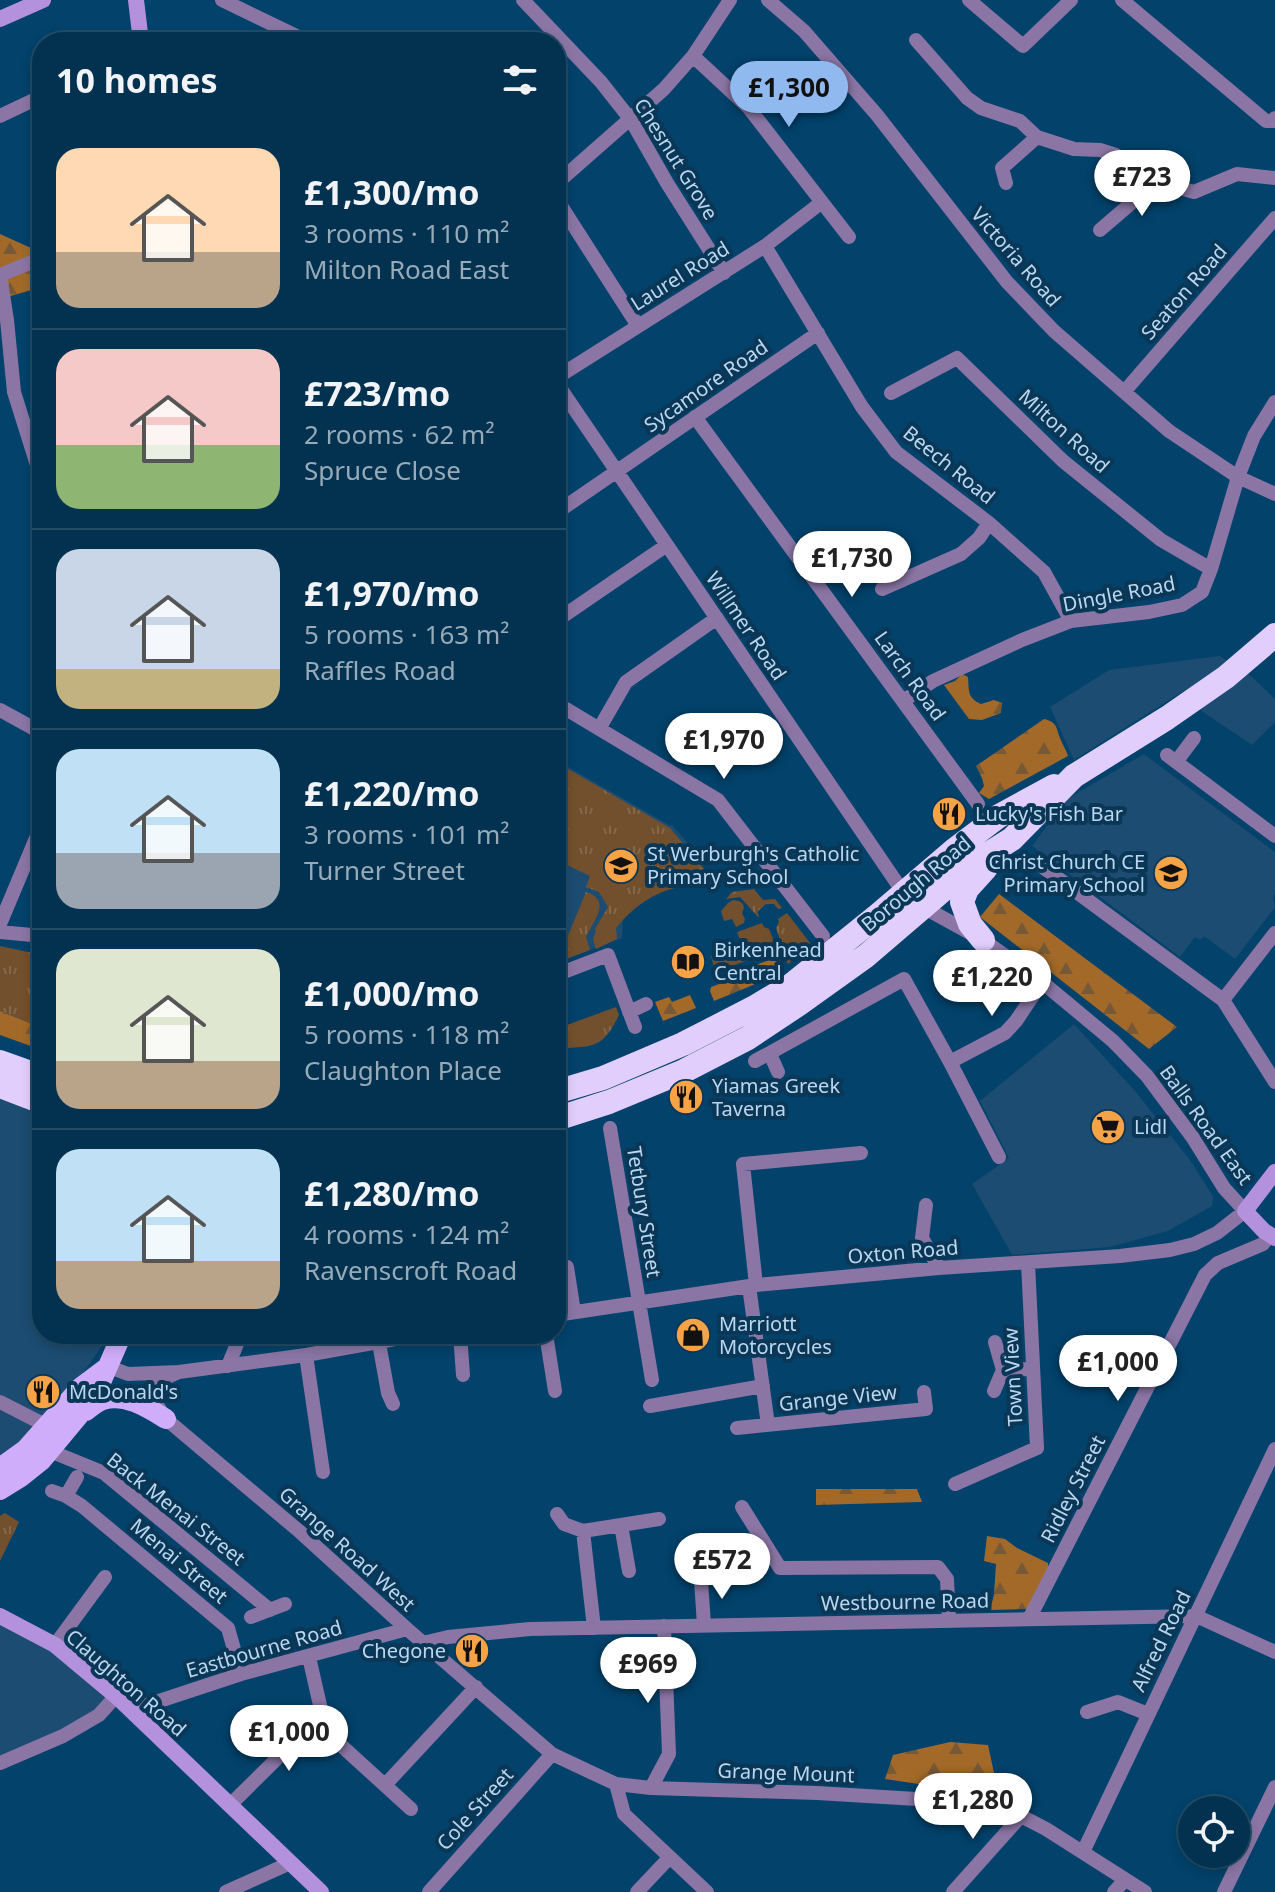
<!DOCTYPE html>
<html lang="en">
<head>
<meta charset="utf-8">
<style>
  :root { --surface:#023250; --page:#0c3a57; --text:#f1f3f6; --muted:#96aab7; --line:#234d67; --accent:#90b9f0 }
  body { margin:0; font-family:"Noto Sans",sans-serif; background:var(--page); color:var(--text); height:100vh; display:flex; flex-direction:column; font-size:30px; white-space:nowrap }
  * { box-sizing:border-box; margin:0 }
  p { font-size:26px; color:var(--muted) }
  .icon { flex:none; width:44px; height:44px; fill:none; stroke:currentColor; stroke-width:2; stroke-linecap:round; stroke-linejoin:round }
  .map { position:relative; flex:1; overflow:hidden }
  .sheet { position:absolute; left:32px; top:32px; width:534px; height:1312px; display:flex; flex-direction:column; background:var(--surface); border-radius:32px; box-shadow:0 4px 12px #0003,0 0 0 2px var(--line) }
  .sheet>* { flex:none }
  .fabs { position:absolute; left:1178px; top:1796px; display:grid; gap:16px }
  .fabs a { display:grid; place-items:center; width:72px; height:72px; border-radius:50%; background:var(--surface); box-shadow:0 4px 12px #0003,0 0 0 2px var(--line); font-size:40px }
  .price { position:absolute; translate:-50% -68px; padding:0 18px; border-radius:28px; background:#fff; color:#222; font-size:26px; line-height:52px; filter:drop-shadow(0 2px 4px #0008) }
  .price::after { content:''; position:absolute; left:50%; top:48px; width:24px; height:18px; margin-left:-12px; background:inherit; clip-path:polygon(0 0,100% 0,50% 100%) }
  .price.on { background:var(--accent); color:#111 }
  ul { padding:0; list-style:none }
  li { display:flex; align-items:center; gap:24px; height:200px; padding:0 24px }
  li+li { border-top:2px solid var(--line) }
  li span { display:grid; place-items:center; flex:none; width:224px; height:160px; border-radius:24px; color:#555 }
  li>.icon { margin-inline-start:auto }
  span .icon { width:96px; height:96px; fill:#fffc; stroke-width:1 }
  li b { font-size:34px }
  h2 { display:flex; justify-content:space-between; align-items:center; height:96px; padding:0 24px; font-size:34px }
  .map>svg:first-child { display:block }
</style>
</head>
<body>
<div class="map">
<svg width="1275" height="1892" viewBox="0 0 1275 1892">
  <defs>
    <pattern id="grass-tufts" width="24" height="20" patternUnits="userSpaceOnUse" patternTransform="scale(2)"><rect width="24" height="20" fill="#72502d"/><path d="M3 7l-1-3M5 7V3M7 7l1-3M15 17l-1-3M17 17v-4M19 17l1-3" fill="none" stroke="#84684c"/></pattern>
    <pattern id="forest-firs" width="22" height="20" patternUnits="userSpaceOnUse" patternTransform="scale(2)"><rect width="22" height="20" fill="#a26929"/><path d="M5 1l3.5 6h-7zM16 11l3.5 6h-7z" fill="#785935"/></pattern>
  </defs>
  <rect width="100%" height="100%" fill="#02426b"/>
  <path fill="#1c4c71" d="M1220 656 1250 675 1275 699V722L1252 745 1203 712 1185 690 1074 760 1050 707 1109 670Z
    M1144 754 1275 852V893L1273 897 1275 907 1235 959 1204 936 1200 940 1195 937 1180 957 1032 846 1067 799Z
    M556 760 671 826 672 825 702 859 671 874 623 918 622 938 561 961 556 956Z
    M1074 1024 1135 1091 1190 1160 1213 1196 1212 1206 1168 1231 1110 1247 1012 1255 972 1184 1009 1158 980 1101Z
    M0 1095 42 1118V1334H110L89 1365 34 1432 0 1458Z
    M0 1616 116 1696 98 1715 0 1765Z"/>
  <path fill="url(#grass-tufts)" d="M556 762 670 828 712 878V885C670 883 643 896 616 928L617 939 596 949 593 939 596 931 595 929 608 907 599 892 586 887 590 876 567 865 565 855 556 851Z
    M754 889 763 900 775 899 782 908 778 909 774 904H766L757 912 759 916 758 917 740 897 726 899 732 892Z
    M586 892C612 900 594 920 586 937L590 950 558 962 556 961V948L562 950Z
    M733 900 739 901 743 904 744 908 742 913 745 919 744 923 736 927 732 919 724 921 721 911 728 903Z
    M787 913 810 943V946L788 964 785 958 788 952 793 949 791 945 786 947 781 943 776 928 779 922 778 919Z
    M762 923 764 927 769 929 775 944 772 946 774 951 723 969 722 965 714 967 711 956 742 945 737 932Z
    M0 946 42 955V1028L0 1011Z
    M616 1007 619 1015C601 1052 592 1045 556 1049V1029Z
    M5 1513 19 1522 0 1561V1516Z"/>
  <path fill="url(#forest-firs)" d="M0 234 42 253V287L0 299Z
    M962 674 968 677C969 690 967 698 981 704L994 700 1002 703 1001 713 982 720 969 719 944 685 955 681Z
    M1044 719C1057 722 1056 727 1060 738 1062 744 1066 749 1068 756L989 799 979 793 984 786 982 778 976 766Z
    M999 894 1177 1027 1149 1049 980 917Z
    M775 958 780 960 783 968 753 985 714 1001 710 991 711 987 727 981 725 976Z
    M690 995 696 1008 663 1021 655 1002 669 997 672 1002Z
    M0 1011 42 1028V1050L0 1035Z
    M816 1489H917L922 1502 816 1505Z
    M987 1536 1005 1539 1017 1548 1048 1563V1570L1027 1609 990 1610 994 1595 996 1564 984 1561Z
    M950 1742 988 1745 999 1796 885 1779 893 1755Z"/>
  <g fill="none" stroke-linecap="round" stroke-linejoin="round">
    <path stroke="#8a75a4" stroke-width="14" d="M222 0 309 42
      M523 0 601 82 631 120 667 183 724 273
      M768 0 804 31 877 115 1007 282 1054 331 1169 431 1238 477 1275 494
      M969 0 1023 46 1071 0
      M1122 0 1266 121H1273L1275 118
      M916 40 967 98 981 108 1020 121 1037 137 1074 149 1100 150 1116 155 1146 178 1194 192 1237 174 1275 178
      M693 56 748 107 849 237
      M0 116 42 96
      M1006 183 1002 168 1037 137
      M556 184 664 89 693 56 730 0
      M556 198 638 326
      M1100 230 1136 199 1146 178
      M765 246 862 407 896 452 989 523 1044 572 1071 621
      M0 275 7 320 14 392 42 481
      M0 275 42 258
      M556 378 765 246 822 202
      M556 382 903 892 923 907 983 940 1042 982 1113 1041 1147 1076 1193 1138 1224 1188 1245 1211 1217 1233 1194 1244 1170 1250 1120 1256 939 1268 756 1285 556 1315
      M1124 392 1275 218
      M891 393 957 358 1063 461 1161 540 1211 569
      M695 417 978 804
      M556 513 818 333
      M882 589 961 554 979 538 989 523
      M556 621 667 545
      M903 701 933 681 1022 640 1071 621 1149 612 1182 605 1202 592 1211 569 1238 477 1254 436 1275 402
      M556 703 718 800 823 936
      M0 710 42 733
      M599 729 626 682 717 618
      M1167 755 1275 836
      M1176 762 1194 738
      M1036 862 1223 1000 1275 1082
      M0 924 42 824
      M0 932 42 936
      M556 975 608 955 635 1027
      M1223 1000 1275 933
      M629 1012 646 1004
      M770 1054 778 1072
      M755 1061 904 979 950 1062 999 1157
      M950 1062 1005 1033 1016 1021 1042 982
      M610 1128 652 1380
      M926 1205 922 1238 939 1268
      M567 1267 574 1312
      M756 1285 743 1164 861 1153
      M749 1286 768 1425
      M460 1334 463 1375
      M546 1334 555 1391
      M995 1342 1003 1370
      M379 1343 388 1393 393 1404
      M306 1355 323 1472
      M228 1366 241 1334
      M109 1367 128 1374 179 1372 306 1355 423 1334
      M179 1372C145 1386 145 1388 166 1419L299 1531 407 1629 552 1754 616 1784 651 1788 817 1793 983 1803 1021 1816 1046 1829 1145 1892
      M994 1391 1003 1370 1033 1369
      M0 1402 47 1426
      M650 1406 763 1386
      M737 1428 926 1409 924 1392
      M50 1451 104 1473 270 1610
      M955 1484 1037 1448 1028 1263
      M52 1491 66 1496 82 1506 228 1628 241 1674
      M66 1496 77 1477
      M742 1507 780 1568 938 1567 947 1579 949 1621
      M557 1514 564 1524 583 1531 659 1519
      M621 1525 629 1571
      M583 1531 594 1628
      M734 1560 762 1542
      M701 1580 704 1625
      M251 1617 285 1604
      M1029 1619 1205 1275 1218 1263 1263 1244 1270 1235
      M423 1643 448 1637 530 1629 1196 1616 1275 1652
      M55 1645 105 1577
      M309 1657 322 1714 334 1739 411 1809
      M1087 1712 1118 1702 1148 1714
      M135 1715 147 1705 241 1674 407 1629
      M0 1763 63 1736 99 1715 116 1696
      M616 1784 624 1814 707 1892
      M385 1785 476 1687
      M651 1788 669 1754 664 1626
      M230 1805 322 1714
      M1083 1852 1275 1449
      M226 1892 290 1863
      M429 1892 552 1754
      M637 1892 669 1858
      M953 1892 1021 1816
      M1114 1892 1125 1880
      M1224 1892 1275 1787"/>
    <path stroke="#b491dd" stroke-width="16" d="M136 0 141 42
      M0 19 43 0
      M1275 1172 1245 1211 1264 1231 1275 1238
      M0 1616 55 1645 116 1696 321 1892"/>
    <path stroke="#d0adfb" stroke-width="20" d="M86 1411C91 1407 97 1402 103 1400 125 1393 148 1408 166 1419
      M0 1468 26 1449 81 1387 105 1369
      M0 1490 21 1477 41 1461 95 1396 122 1334"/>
    <path stroke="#e2cefd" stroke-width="24" d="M983 940 970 924 962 902 967 889 986 868
      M0 1062 42 1077
      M0 1086 42 1102
      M556 1092 603 1078 683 1044 753 1008 790 986 878 915 954 850 999 816 1054 786
      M556 1119 609 1102 684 1071 748 1038 799 1004 866 956 977 861 1012 839 1074 776 1167 718 1226 677 1275 635"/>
  </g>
  <defs>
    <g id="restaurant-disc" transform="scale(1.8)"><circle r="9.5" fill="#f6a247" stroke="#0b3757"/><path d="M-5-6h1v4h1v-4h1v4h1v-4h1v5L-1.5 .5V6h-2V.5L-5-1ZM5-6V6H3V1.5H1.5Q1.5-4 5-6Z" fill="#111"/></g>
    <g id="school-disc" transform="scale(1.8)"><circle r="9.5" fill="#f6a247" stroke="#0b3757"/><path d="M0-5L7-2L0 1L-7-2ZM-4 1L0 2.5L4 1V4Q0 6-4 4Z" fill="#111"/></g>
    <g id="library-disc" transform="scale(1.8)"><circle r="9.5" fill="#f6a247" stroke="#0b3757"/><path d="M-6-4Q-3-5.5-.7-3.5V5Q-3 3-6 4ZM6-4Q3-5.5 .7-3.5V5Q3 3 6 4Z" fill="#111"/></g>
    <g id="supermarket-disc" transform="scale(1.8)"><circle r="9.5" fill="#f6a247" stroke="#0b3757"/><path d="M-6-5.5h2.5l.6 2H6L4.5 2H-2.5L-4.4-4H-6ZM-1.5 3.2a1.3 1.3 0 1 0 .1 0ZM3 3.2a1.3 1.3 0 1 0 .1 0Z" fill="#111"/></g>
    <g id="shop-disc" transform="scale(1.8)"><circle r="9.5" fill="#f6a247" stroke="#0b3757"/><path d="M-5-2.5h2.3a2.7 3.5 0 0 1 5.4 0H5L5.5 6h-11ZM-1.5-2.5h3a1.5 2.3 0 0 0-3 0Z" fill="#111"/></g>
  </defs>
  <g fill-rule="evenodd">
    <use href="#restaurant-disc" x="949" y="814"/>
    <use href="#school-disc" x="621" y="866"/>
    <use href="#school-disc" x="1171" y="873"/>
    <use href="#library-disc" x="688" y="962"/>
    <use href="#restaurant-disc" x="686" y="1097"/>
    <use href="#supermarket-disc" x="1108" y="1127"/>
    <use href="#shop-disc" x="693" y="1335"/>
    <use href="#restaurant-disc" x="43" y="1392"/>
    <use href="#restaurant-disc" x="472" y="1651"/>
  </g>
  <g text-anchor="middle" stroke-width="8" stroke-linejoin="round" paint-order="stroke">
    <g font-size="20" fill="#bbd7f0" stroke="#0b3757">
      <text transform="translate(676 159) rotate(58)" y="7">Chesnut Grove</text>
      <text transform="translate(1016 257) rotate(49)" y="7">Victoria Road</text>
      <text transform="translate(680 276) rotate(-32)" y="7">Laurel Road</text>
      <text transform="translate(1184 292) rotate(-49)" y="7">Seaton Road</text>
      <text transform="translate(706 386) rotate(-35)" y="7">Sycamore Road</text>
      <text transform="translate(1064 431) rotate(42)" y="7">Milton Road</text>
      <text transform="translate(949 465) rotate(39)" y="7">Beech Road</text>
      <text transform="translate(1119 594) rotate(-11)" y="7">Dingle Road</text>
      <text transform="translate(746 626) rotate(56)" y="7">Willmer Road</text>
      <text transform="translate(910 676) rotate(54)" y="7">Larch Road</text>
      <text transform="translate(916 884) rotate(-40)" y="7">Borough Road</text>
      <text transform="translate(1206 1125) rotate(54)" y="7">Balls Road East</text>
      <text transform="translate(644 1212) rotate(81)" y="7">Tetbury Street</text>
      <text transform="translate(903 1252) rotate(-5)" y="7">Oxton Road</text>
      <text transform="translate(1013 1377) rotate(-93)" y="7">Town View</text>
      <text transform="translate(838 1398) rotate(-6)" y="7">Grange View</text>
      <text transform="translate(1073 1489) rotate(-63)" y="7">Ridley Street</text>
      <text transform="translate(176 1509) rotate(38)" y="7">Back Menai Street</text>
      <text transform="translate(347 1549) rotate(42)" y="7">Grange Road West</text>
      <text transform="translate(179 1561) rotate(40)" y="7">Menai Street</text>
      <text transform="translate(905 1602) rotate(-1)" y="7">Westbourne Road</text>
      <text transform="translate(1161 1641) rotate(-64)" y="7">Alfred Road</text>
      <text transform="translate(264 1649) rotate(-16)" y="7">Eastbourne Road</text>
      <text transform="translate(126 1683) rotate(41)" y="7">Claughton Road</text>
      <text transform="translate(786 1773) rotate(2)" y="7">Grange Mount</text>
      <text transform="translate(475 1809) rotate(-48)" y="7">Cole Street</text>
    </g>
    <g font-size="20" fill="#bbd7f0" stroke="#0b3757" text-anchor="start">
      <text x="975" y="821">Lucky's Fish Bar</text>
      <text x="647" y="861">St Werburgh's Catholic<tspan x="647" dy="23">Primary School</tspan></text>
      <text x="1145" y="869" text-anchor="end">Christ Church CE<tspan x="1145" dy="23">Primary School</tspan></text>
      <text x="714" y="957">Birkenhead<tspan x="714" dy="23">Central</tspan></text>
      <text x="712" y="1093">Yiamas Greek<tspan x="712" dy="23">Taverna</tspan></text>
      <text x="1134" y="1134">Lidl</text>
      <text x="719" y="1331">Marriott<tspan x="719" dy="23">Motorcycles</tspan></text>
      <text x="69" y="1399">McDonald's</text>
      <text x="446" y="1658" text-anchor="end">Chegone</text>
    </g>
  </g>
</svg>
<div class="fabs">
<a><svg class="icon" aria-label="locate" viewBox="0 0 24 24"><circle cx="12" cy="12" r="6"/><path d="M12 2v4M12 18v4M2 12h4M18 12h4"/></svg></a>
</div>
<b class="price on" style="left:789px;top:129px">£1,300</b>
<b class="price" style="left:1142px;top:218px">£723</b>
<b class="price" style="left:852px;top:599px">£1,730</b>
<b class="price" style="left:724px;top:781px">£1,970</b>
<b class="price" style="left:992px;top:1018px">£1,220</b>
<b class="price" style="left:1118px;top:1403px">£1,000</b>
<b class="price" style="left:722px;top:1601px">£572</b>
<b class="price" style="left:648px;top:1705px">£969</b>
<b class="price" style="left:289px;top:1773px">£1,000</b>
<b class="price" style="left:973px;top:1841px">£1,280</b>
<section class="sheet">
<h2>10 homes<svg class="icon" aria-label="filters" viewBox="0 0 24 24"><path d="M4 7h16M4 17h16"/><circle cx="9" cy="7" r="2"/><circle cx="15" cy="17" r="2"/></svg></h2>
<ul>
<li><span style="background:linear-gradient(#ffd9b3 65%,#b9a48a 0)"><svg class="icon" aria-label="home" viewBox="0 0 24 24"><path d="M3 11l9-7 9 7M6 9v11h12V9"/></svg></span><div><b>£1,300/mo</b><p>3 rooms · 110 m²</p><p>Milton Road East</p></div></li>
<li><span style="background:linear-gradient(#f6c9c9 60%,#8fb573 0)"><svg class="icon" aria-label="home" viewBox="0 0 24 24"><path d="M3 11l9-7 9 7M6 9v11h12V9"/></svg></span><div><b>£723/mo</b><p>2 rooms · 62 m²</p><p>Spruce Close</p></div></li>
<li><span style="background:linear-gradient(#c9d6e8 75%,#c2b280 0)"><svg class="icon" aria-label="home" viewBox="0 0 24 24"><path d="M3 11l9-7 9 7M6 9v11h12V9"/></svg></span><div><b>£1,970/mo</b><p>5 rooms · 163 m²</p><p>Raffles Road</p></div></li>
<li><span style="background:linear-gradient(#bfe0f5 65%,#9aa5b1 0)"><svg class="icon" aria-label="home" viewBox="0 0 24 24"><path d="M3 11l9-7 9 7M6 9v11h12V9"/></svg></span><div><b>£1,220/mo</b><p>3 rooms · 101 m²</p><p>Turner Street</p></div></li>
<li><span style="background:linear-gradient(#dfe7d0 70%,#b9a48a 0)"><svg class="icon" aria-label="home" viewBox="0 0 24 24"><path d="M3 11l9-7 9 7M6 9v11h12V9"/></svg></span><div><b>£1,000/mo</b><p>5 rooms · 118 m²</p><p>Claughton Place</p></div></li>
<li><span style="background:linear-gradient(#bfe0f5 70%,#b9a48a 0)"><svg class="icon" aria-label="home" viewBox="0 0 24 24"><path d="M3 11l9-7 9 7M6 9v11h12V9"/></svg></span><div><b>£1,280/mo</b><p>4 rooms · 124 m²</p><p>Ravenscroft Road</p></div></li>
</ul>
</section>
</div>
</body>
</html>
